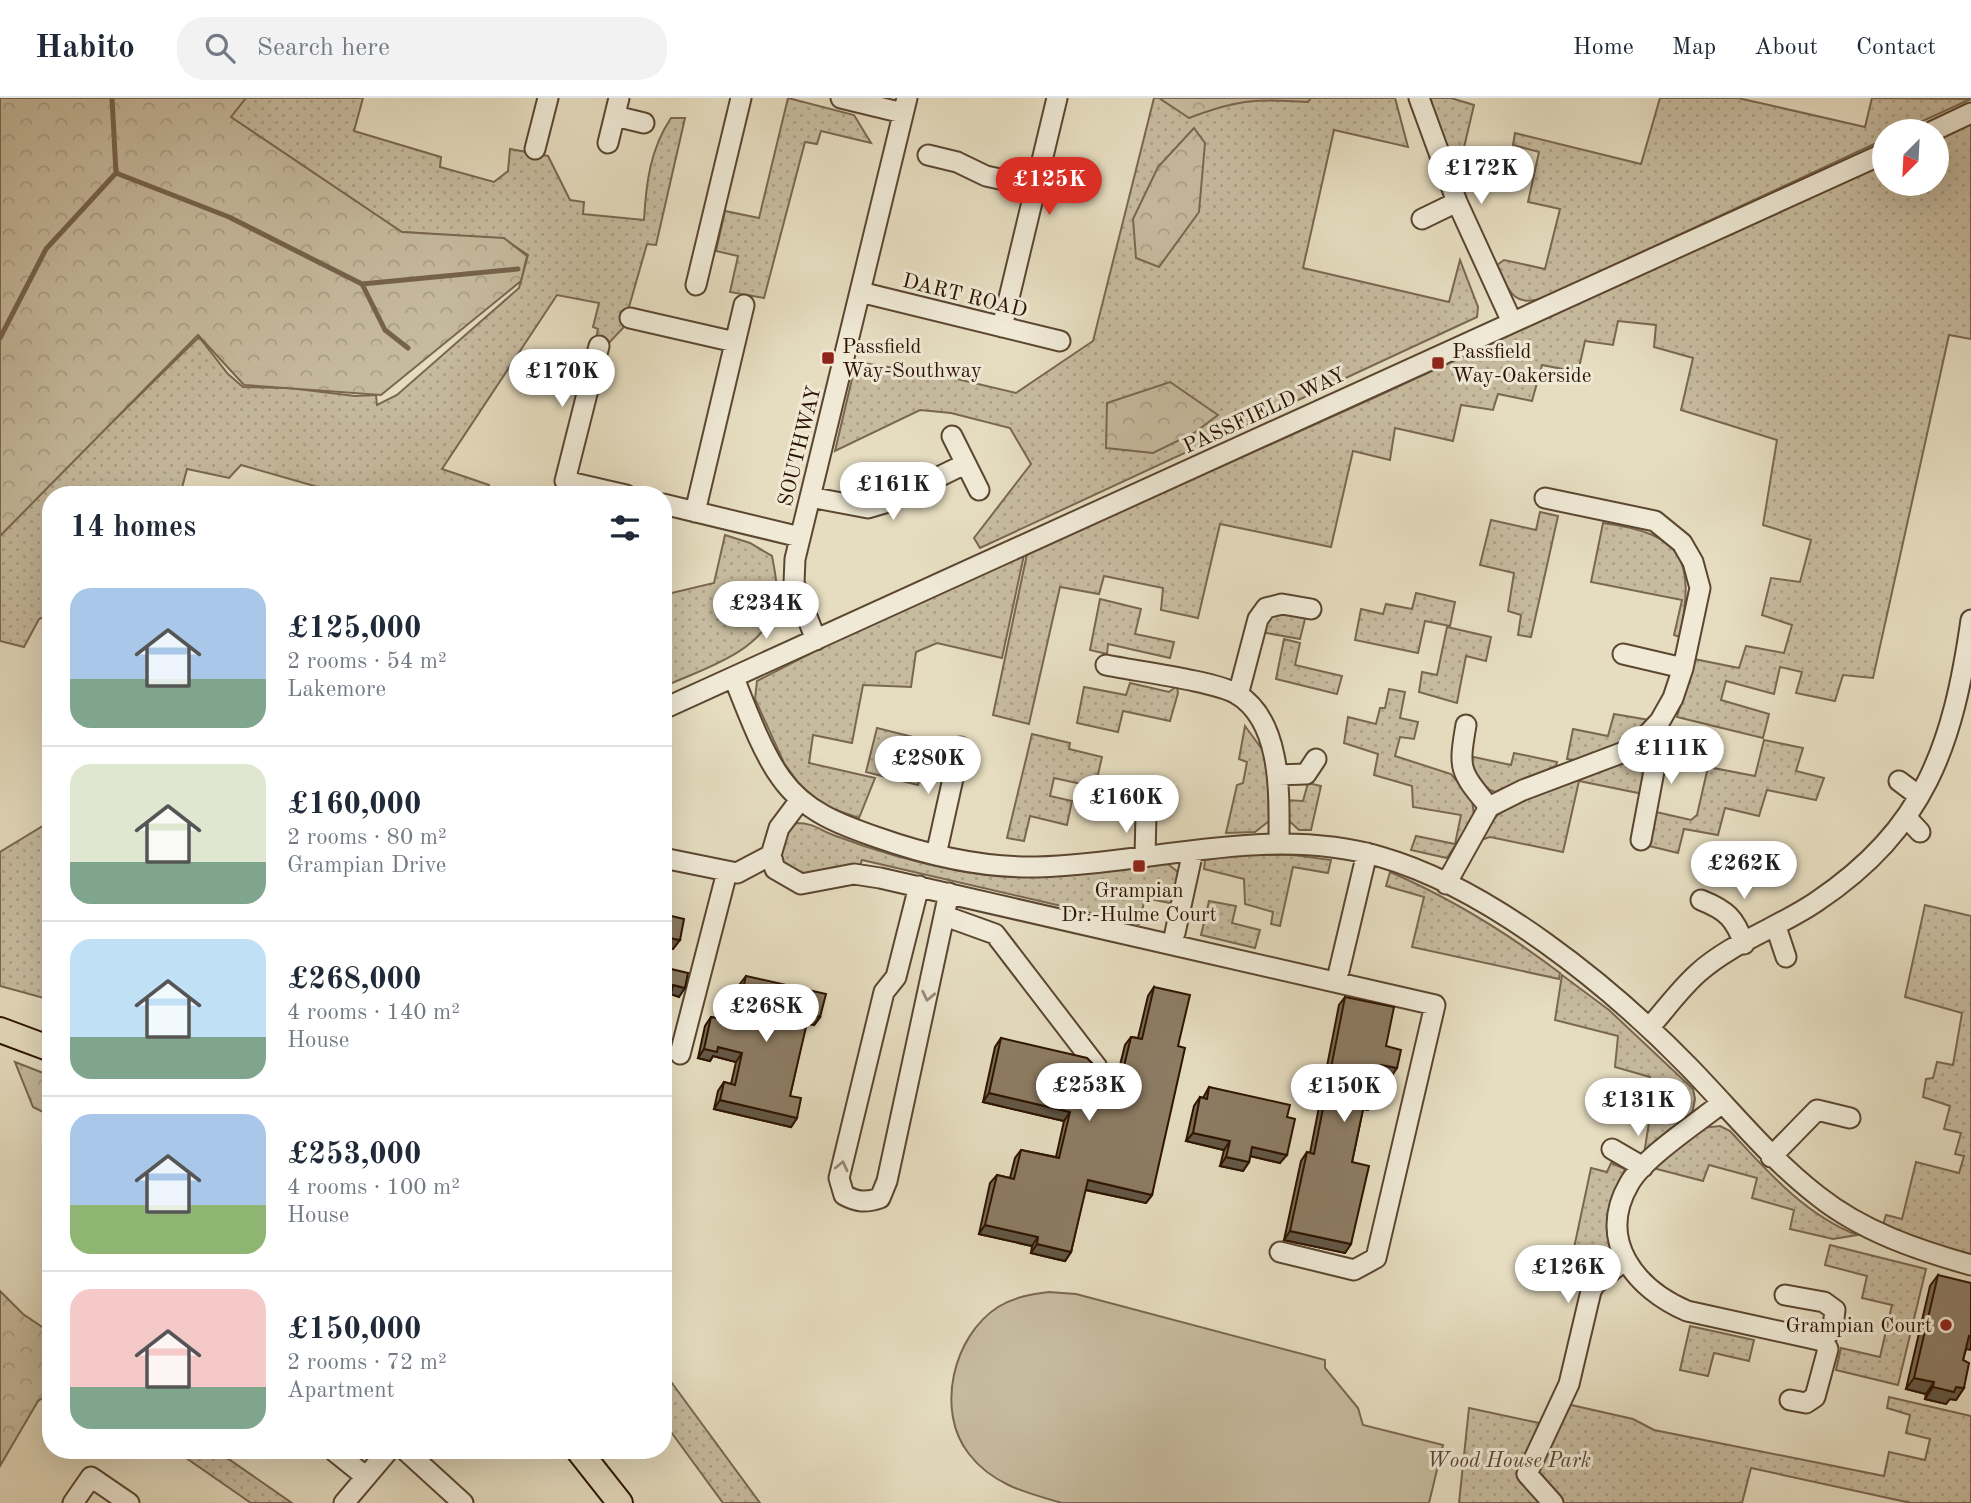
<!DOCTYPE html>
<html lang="en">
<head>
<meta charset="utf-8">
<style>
  :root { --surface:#fff; --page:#f2f2f3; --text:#1f2937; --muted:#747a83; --line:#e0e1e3; --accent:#d93025 }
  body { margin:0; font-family:"Old Standard TT",serif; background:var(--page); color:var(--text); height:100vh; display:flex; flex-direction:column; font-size:26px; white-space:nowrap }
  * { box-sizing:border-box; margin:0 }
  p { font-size:23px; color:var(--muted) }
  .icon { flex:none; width:38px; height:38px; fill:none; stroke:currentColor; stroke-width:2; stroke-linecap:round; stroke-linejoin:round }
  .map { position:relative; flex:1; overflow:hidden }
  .drawer { position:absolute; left:42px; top:388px; width:630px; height:973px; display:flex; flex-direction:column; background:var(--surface); border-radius:28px; box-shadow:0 7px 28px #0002 }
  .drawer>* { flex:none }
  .needle { width:46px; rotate:204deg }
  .tools { position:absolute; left:1872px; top:21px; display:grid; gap:14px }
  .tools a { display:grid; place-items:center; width:77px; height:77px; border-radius:50%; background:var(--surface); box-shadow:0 7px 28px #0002; font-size:35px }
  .price { position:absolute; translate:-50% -60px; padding:0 16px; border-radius:24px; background:#fff; color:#222; font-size:23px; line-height:46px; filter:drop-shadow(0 2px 4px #0008) }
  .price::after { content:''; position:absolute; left:50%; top:42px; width:21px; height:16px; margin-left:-10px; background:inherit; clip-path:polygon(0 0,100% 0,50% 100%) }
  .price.on { background:var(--accent); color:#fff }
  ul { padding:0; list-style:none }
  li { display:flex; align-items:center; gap:21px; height:175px; padding:0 28px }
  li+li { border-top:2px solid var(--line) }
  li span { display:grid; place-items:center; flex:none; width:196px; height:140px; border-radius:21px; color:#555 }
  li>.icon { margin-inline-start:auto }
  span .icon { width:84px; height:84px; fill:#fffc; stroke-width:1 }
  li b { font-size:30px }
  h2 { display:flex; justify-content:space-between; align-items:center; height:84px; padding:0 28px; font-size:30px }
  header { display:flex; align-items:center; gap:42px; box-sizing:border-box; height:98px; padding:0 35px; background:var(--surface); border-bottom:2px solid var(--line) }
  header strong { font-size:33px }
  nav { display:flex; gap:38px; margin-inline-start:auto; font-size:24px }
  .search { width:490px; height:63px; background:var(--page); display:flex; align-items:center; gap:18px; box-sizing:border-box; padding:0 24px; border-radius:28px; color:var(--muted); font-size:26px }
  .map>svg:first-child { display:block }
</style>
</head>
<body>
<header>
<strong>Habito</strong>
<div class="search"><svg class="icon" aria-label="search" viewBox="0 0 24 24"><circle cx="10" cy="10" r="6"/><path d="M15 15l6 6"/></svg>Search here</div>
<nav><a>Home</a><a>Map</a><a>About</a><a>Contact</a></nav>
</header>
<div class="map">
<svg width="1971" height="1405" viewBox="0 0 1971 1405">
  <defs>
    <pattern id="grass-dots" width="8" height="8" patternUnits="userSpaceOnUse" patternTransform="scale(1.75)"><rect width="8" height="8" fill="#c7bb9f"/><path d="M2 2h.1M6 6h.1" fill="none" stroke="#aba087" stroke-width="1.8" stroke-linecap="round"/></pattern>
    <pattern id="forest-crowns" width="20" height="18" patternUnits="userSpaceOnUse" patternTransform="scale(1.75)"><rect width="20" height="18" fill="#c7bb9f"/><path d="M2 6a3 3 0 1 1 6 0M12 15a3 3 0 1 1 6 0" fill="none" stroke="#aba087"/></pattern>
  </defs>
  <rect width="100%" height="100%" fill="#e6ddc0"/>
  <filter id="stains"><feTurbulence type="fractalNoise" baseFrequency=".00286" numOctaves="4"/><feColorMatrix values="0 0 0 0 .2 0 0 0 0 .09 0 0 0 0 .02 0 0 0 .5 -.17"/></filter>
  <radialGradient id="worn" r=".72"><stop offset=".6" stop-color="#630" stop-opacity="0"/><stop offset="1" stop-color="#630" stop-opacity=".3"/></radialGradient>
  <path fill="url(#grass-dots)" stroke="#7a6750" stroke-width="2" d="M0 0H363L354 33 441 59 440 69 494 84 508 73 510 51 548 58 570 102 584 104 583 116 644 122C646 86 650 51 671 20H685L656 147 647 146 623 230 607 247 595 245 598 231 593 229 599 205 557 197 442 371 489 387 487 397H346L241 367 229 380 187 371 180 397H51V516L39 521 24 549 0 543V434L199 239 228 276 243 289 289 290 355 298 376 297 377 307 397 297 519 190 528 157 504 141 402 134Z
    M788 0 854 17 871 45 821 33 817 46 805 44 764 200 730 194 738 158 716 153 725 113 759 120Z
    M1154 0H1395L1408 49 1334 32 1303 170 1449 204 1460 162 1478 209 1477 219 980 450 974 440 1031 366 1010 330 951 315 920 312 835 353 856 264 940 277 1016 295 1093 243Z
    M1426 0H1451L1474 7 1458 75 1455 74Z
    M1660 0H1738L1865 29 1872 0 1971 1 1901 33H1885V41L1543 200C1512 210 1509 192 1497 167L1504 162 1545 171 1560 111 1528 104 1539 54 1513 47 1515 35 1641 66Z
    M1971 23V241L1949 237 1873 580 1843 577 1835 603 1796 595 1802 574 1780 569 1774 596 1726 583 1721 602 1769 616 1763 640 1677 619 1694 561 1739 570 1746 548 1784 555 1792 527 1762 517 1771 480 1800 484 1811 442 1763 427 1777 342 1681 312 1693 260 1654 249 1656 227 1618 223 1613 247 1585 243 1578 274 1542 267 1532 303 1498 296 1493 312 1461 307 1453 343 1395 330 1390 362 1353 353 1331 449 1220 426 1198 520 1161 512 1163 490 1104 478 1099 496 1060 489 1029 626 993 617 1027 456 1380 297 1885 63V86H1937V38Z
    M1540 414 1558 418 1531 539 1518 537 1521 517 1508 513 1514 475 1480 467 1491 422 1536 432Z
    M1603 425C1684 436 1695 461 1680 539L1674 537 1682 502 1591 484Z
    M725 437 750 445 772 458C775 474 780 496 774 513 760 555 700 572 663 589V497L714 485Z
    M1024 457 1002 560 937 545 916 554 911 589 863 587 852 645 813 637 809 665 875 680 859 720 822 707 800 687 784 665 755 601 757 583 827 547Z
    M1416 495 1455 504 1450 528 1425 523 1418 555 1355 542 1361 511 1383 516 1386 506 1412 511Z
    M1100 501 1141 511 1135 536 1174 544 1170 560 1108 546 1107 556 1090 552Z
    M1279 515 1306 517 1300 541 1261 534 1270 520Z
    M1447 529 1491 539 1486 563 1466 558 1457 605 1419 594 1422 574 1437 577Z
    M1284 541 1300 545 1295 567 1342 578 1337 596 1276 581Z
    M1130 585 1169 594 1177 588 1178 595 1170 623 1123 613 1118 634 1077 625 1084 589 1126 597Z
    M1389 591 1405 594 1400 620 1418 624 1414 641 1400 639 1395 658 1451 676 1472 701 1474 718 1447 760 1411 752 1416 738 1455 746 1461 717 1413 709 1412 688 1374 677 1378 656 1344 645 1348 619 1376 626 1380 610H1385Z
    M1614 616 1649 622C1633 639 1591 668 1567 661L1573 631 1608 638Z
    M1245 628 1267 658 1269 723 1255 734 1226 735 1237 687 1243 685 1247 664 1239 661Z
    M877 630 929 643 918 687 866 674Z
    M1032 636 1070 645 1069 651 1102 659 1095 689 1054 680 1050 698 1072 703 1067 727 1030 718 1024 743 1007 740Z
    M1764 642 1803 650 1796 673 1824 680 1816 702 1767 692 1759 718 1725 710 1718 737 1684 731 1678 755 1649 748 1656 714 1691 722 1697 717 1708 669 1755 678Z
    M1514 655 1557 664 1556 668 1495 694C1481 690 1469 671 1469 658L1511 667Z
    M1627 658H1636C1645 672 1646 680 1643 696L1579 683 1563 754 1490 739 1481 742C1499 693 1581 676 1627 658Z
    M1308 685 1321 688 1311 732H1299L1287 721 1286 702 1303 703Z
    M51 723V902L0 888V754Z
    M797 725C814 725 821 733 836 738 875 753 919 765 960 773 1029 786 1099 774 1168 766L1179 775 1175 806 1145 800 1139 826 862 762 859 770 799 778 781 770C778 748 777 737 797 725Z
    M1238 757H1293L1331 762 1328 775 1293 769 1280 828 1271 826 1273 814 1245 806 1244 781 1204 771 1205 762Z
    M1390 774C1453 801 1506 834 1560 875L1559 881 1412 849 1424 799 1386 788Z
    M1209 803 1236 808 1232 825 1260 832 1255 850 1201 837Z
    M1925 807 1971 818V1160L1883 1127 1886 1117 1902 1121 1916 1064 1959 1075 1964 1058 1955 1056 1961 1035 1944 1031 1950 1008 1923 999 1926 981 1933 980 1937 964 1953 967 1962 915 1905 899Z
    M1562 877 1609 912 1693 991 1695 1001 1691 1021 1644 1056 1651 1012 1642 1009 1650 979 1615 969 1618 938 1555 922Z
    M1720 1028 1730 1033C1767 1073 1805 1117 1857 1137L1833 1141 1790 1131 1794 1112 1752 1100 1757 1080 1709 1067 1703 1083 1653 1070 1702 1030Z
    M1611 1065 1625 1071C1611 1099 1606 1128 1613 1159 1600 1174 1589 1168 1571 1164L1591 1070 1607 1074Z
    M1830 1147 1926 1171 1898 1287 1836 1272 1841 1250 1880 1259 1892 1207 1862 1200 1867 1178 1825 1167Z
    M1690 1228 1754 1242 1749 1263 1714 1255 1708 1278 1680 1272Z
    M663 1274 669 1281 760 1405H723L663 1323Z
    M1889 1299 1971 1318V1405H1911L1751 1370 1742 1405H1459L1469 1310 1558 1329 1571 1307 1633 1321 1654 1332 1884 1378 1889 1354 1925 1362 1930 1341 1906 1335 1910 1317 1887 1310Z
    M176 1353H217L292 1405H251Z"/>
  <path fill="url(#forest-crowns)" stroke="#7a6750" stroke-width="2" d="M0 0H246L231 19 402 134 504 140 527 158 521 183 381 297 244 287 198 237 0 438Z
    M1159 0H1311L1308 4C1257 0 1236 2 1189 20Z
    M1194 30 1205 45 1199 114 1159 169 1136 160 1133 121 1158 69Z
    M1170 284 1218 317 1194 335 1153 355 1106 350 1107 305Z
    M15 964 51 978V1018L33 1009Z
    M0 1193 23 1216 51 1235V1295L38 1303 0 1368Z"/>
  <path fill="#c7bb9f" stroke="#7a6750" stroke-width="2" d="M1049 1194 1076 1196 1325 1262V1270L1358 1310 1363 1327 1443 1347 1429 1405H1062C1027 1395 993 1387 969 1356 935 1313 953 1238 998 1209 1014 1199 1032 1196 1049 1194Z"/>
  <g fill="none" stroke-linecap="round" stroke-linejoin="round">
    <path stroke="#76634c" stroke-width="5" d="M116 75 229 119 362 186 518 171
      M362 186 385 232 408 250
      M0 240 46 151 116 75 112 0"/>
    <g stroke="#5b4630" stroke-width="23">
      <path id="minor" d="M841 0 903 15
        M1419 0 1457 104 1512 224
        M615 18 644 25
        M1933 33 1971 15
        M608 45 619 0
        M535 51 548 0
        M928 57 957 64 986 78 1036 89
        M1422 121 1457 104
        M696 187 741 0
        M860 194 1060 243
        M630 220 735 244
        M1002 229 1057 0
        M599 248 565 383 626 397
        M952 338 979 392
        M810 399 868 410 885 405 965 366
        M663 406 800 439
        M695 414 744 207
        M816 542 794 485 795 461 907 0
        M1623 556 1683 570
        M1106 567C1135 573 1215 583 1237 596 1283 624 1279 699 1279 745
        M734 580C746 610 762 654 781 680 805 714 841 727 879 740 930 758 983 770 1037 769 1151 766 1268 726 1381 759 1489 790 1610 888 1688 968 1731 1012 1769 1060 1818 1098 1862 1133 1917 1152 1971 1167
        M1238 597 1258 521 1266 510 1282 506 1311 511
        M663 611 1885 55
        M1466 627C1458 673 1460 673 1489 709
        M1277 677 1306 676 1316 661
        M1899 683 1919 698
        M1906 719 1920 734
        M1641 742 1654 673 1642 642
        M771 757 775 771 801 786 854 776 880 780 1435 907 1376 1160 1354 1172 1280 1154
        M936 757 960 649
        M1145 759 1146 716
        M663 760 737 775 771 757 779 730 800 702
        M1446 786 1489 709 1523 692 1624 654 1642 642 1660 623 1673 600 1683 570 1700 490 1693 464 1682 445 1655 423 1545 400
        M919 788 896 879 884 894 839 1080 844 1097C857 1104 866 1105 880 1100L887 1083 949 795
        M1701 802C1726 812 1735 820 1744 846
        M945 818 995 836 1097 969
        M1776 829 1786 859
        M1175 835 1193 753
        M1339 873 1367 755
        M1649 930C1665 912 1680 891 1698 875 1731 845 1779 829 1816 804 1926 730 1953 647 1971 522
        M680 956 727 774
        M1722 1005C1697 1025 1643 1060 1629 1086 1596 1143 1636 1191 1687 1213L1823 1243 1828 1251 1815 1299 1806 1305 1790 1302
        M1612 1051 1643 1069
        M1771 1059 1817 1012 1850 1020
        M1785 1197 1824 1204 1835 1212 1833 1229 1823 1243
        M334 1353 365 1378
        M406 1353 463 1405
        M73 1405 91 1379 129 1405
        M344 1405 388 1353
        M1553 1405 1527 1376 1569 1286 1591 1193 1595 1186 1624 1163"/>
    </g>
    <g stroke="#2d1300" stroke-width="28">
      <path id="major" d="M0 932 51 951
        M579 1353 620 1405"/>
    </g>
    <use href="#minor" stroke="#efe9d6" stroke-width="19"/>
    <use href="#major" stroke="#e6ddc0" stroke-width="24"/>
  </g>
  <path fill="#796b56" stroke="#2d1300" stroke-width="2" d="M746 878 820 919 814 927 806 925 790 998 797 1020 791 1029 714 1011 718 993 724 984 731 986 736 964 713 958 710 963 698 960 705 928 711 919 731 923 740 886Z
    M1154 889 1178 948 1152 1097 1146 1105 1085 1092 1071 1154 1065 1163 1031 1155 1032 1148 979 1136 990 1085 997 1077 1010 1080 1015 1060 1021 1052 1056 1059 1064 1023 983 1004 995 949 1001 940 1099 972H1105L1120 967 1125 947 1131 939 1138 940 1148 898Z
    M1345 899 1386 948 1391 979 1379 976 1374 1003 1368 1012 1363 1011 1352 1064 1351 1146 1345 1155 1284 1142 1301 1063 1307 1054 1310 1055 1339 907Z
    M1209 989 1287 1019 1280 1065 1250 1058 1249 1064 1243 1073 1220 1068 1224 1052 1186 1043 1194 1008 1200 999 1203 1000Z
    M1938 1177 1966 1251 1963 1262 1964 1290 1956 1302 1950 1301 1946 1306 1925 1301 1926 1296 1906 1291 1930 1188Z"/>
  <path fill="#635746" stroke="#2d1300" stroke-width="2" d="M669 840 680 842 673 851 663 848Z
    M673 887 685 890 679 899 667 895Z
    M809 916 820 919 814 927 803 924Z
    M718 949 742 955 736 964 713 958 710 963 698 960 704 951Z
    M1381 967 1397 970 1391 979 1375 975Z
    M989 995 1070 1014 1064 1023 983 1004Z
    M720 1002 797 1020 791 1029 714 1011Z
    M1365 1002 1374 1003 1368 1012 1359 1010Z
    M1193 1035 1230 1043 1224 1052 1186 1043Z
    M1252 1049 1287 1057 1280 1065 1246 1057Z
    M1226 1059 1249 1064 1243 1073 1220 1068Z
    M1088 1082 1152 1097 1146 1105 1082 1091Z
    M985 1127 1038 1139 1032 1148 979 1136Z
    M1290 1133 1351 1146 1345 1155 1284 1142Z
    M1037 1146 1071 1154 1065 1163 1031 1155Z
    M1969 1238 1971 1239V1252L1961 1250Z
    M1914 1280 1934 1284 1926 1296 1906 1291Z
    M1933 1289H1956L1964 1290 1956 1302 1950 1301 1946 1306 1925 1301Z"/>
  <path fill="#8d7c64" stroke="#2d1300" stroke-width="2" d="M663 816 684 821 680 842 669 840 663 863Z
    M663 869 688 875 685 890 673 887 666 917 663 916Z
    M746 878 826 896 820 919 809 916 790 998 801 1000 797 1020 720 1002 724 984 735 987 742 955 718 949 717 954 704 951 711 919 735 924Z
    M1154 889 1190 897 1178 948 1185 950 1152 1097 1088 1082 1071 1154 1037 1146 1038 1139 985 1127 997 1077 1014 1081 1021 1052 1059 1060 1070 1014 989 995 1001 940 1087 960 1099 972H1105L1114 966 1124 968 1131 939 1142 941Z
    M1345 899 1394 909 1386 948 1401 952 1397 970 1381 967 1374 1003 1365 1002 1352 1064 1369 1068 1351 1146 1290 1133 1307 1054 1314 1056Z
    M1209 989 1290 1007 1287 1019 1295 1021 1287 1057 1252 1049 1249 1064 1226 1059 1230 1043 1193 1035 1200 999 1207 1001Z
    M1938 1177 1971 1185V1239L1969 1238 1963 1262 1969 1265 1964 1290 1956 1289 1954 1294 1933 1289 1934 1284 1914 1280Z"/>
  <defs><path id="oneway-chevron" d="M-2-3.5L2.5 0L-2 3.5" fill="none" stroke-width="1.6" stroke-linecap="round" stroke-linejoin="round" transform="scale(1.75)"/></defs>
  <g stroke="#988976">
    <use href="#oneway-chevron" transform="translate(928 898) rotate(102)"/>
    <use href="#oneway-chevron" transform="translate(842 1068) rotate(-77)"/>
  </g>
  <g fill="#8f2418" stroke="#efe9d6" stroke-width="2.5">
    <rect x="821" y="253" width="14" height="14" rx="3.5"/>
    <rect x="1431" y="258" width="14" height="14" rx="3.5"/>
    <rect x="1132" y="761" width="14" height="14" rx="3.5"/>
    <circle cx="1946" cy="1227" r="7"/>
  </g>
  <g text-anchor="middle" stroke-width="6" stroke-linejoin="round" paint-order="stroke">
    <g font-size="21" fill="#2d1300" stroke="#efe9d6">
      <text transform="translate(965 197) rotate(14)" y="7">DART ROAD</text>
      <text transform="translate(1264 312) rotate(-25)" y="7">PASSFIELD WAY</text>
      <text transform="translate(799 348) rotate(-76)" y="7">SOUTHWAY</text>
    </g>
    <g font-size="21" fill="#2d1300" stroke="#efe9d6" text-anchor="start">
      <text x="842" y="255">Passfield<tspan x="842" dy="24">Way-Southway</tspan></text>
      <text x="1452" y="260">Passfield<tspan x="1452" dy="24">Way-Oakerside</tspan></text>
      <text x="1139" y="799" text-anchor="middle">Grampian<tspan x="1139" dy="24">Dr.-Hulme Court</tspan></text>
      <text x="1932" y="1234" text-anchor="end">Grampian Court</text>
    </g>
    <g font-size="21" font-style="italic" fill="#5b4530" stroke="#efe9d6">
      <text x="1509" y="1369">Wood House Park</text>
    </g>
  </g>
  <rect width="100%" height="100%" filter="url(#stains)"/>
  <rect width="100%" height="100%" fill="url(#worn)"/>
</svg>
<div class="tools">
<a><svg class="needle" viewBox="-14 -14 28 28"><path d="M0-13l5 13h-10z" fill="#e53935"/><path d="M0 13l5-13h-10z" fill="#747a83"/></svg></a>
</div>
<b class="price" style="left:1481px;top:108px">£172K</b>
<b class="price on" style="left:1049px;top:119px">£125K</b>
<b class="price" style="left:562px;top:311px">£170K</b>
<b class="price" style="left:893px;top:424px">£161K</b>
<b class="price" style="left:766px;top:543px">£234K</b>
<b class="price" style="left:1671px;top:688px">£111K</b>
<b class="price" style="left:928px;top:698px">£280K</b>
<b class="price" style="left:1126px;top:737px">£160K</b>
<b class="price" style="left:1744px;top:803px">£262K</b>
<b class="price" style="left:766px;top:946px">£268K</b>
<b class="price" style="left:1089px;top:1025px">£253K</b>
<b class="price" style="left:1344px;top:1026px">£150K</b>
<b class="price" style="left:1638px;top:1040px">£131K</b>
<b class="price" style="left:1568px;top:1207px">£126K</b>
<section class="drawer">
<h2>14 homes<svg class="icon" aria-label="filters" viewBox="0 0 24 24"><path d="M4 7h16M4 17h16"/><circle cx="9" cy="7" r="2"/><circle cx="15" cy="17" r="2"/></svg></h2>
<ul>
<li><span style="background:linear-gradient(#a9c7e8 65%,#7fa58c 0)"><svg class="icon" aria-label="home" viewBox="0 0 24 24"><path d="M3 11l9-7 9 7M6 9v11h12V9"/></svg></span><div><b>£125,000</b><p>2 rooms · 54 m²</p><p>Lakemore</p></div></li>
<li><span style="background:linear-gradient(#dfe7d0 70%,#7fa58c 0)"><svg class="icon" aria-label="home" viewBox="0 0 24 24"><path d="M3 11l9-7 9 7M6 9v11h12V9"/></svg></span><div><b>£160,000</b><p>2 rooms · 80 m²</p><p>Grampian Drive</p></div></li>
<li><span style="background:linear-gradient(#bfe0f5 70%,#7fa58c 0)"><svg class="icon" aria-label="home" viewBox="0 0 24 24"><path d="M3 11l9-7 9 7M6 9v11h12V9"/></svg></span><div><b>£268,000</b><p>4 rooms · 140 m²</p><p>House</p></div></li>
<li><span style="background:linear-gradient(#a9c7e8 65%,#8fb573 0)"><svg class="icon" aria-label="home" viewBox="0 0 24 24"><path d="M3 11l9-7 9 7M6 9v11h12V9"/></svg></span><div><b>£253,000</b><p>4 rooms · 100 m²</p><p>House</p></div></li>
<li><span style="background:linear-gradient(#f6c9c9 70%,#7fa58c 0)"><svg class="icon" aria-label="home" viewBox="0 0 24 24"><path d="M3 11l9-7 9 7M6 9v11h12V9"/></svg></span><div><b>£150,000</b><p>2 rooms · 72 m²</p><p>Apartment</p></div></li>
</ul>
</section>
</div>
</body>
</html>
